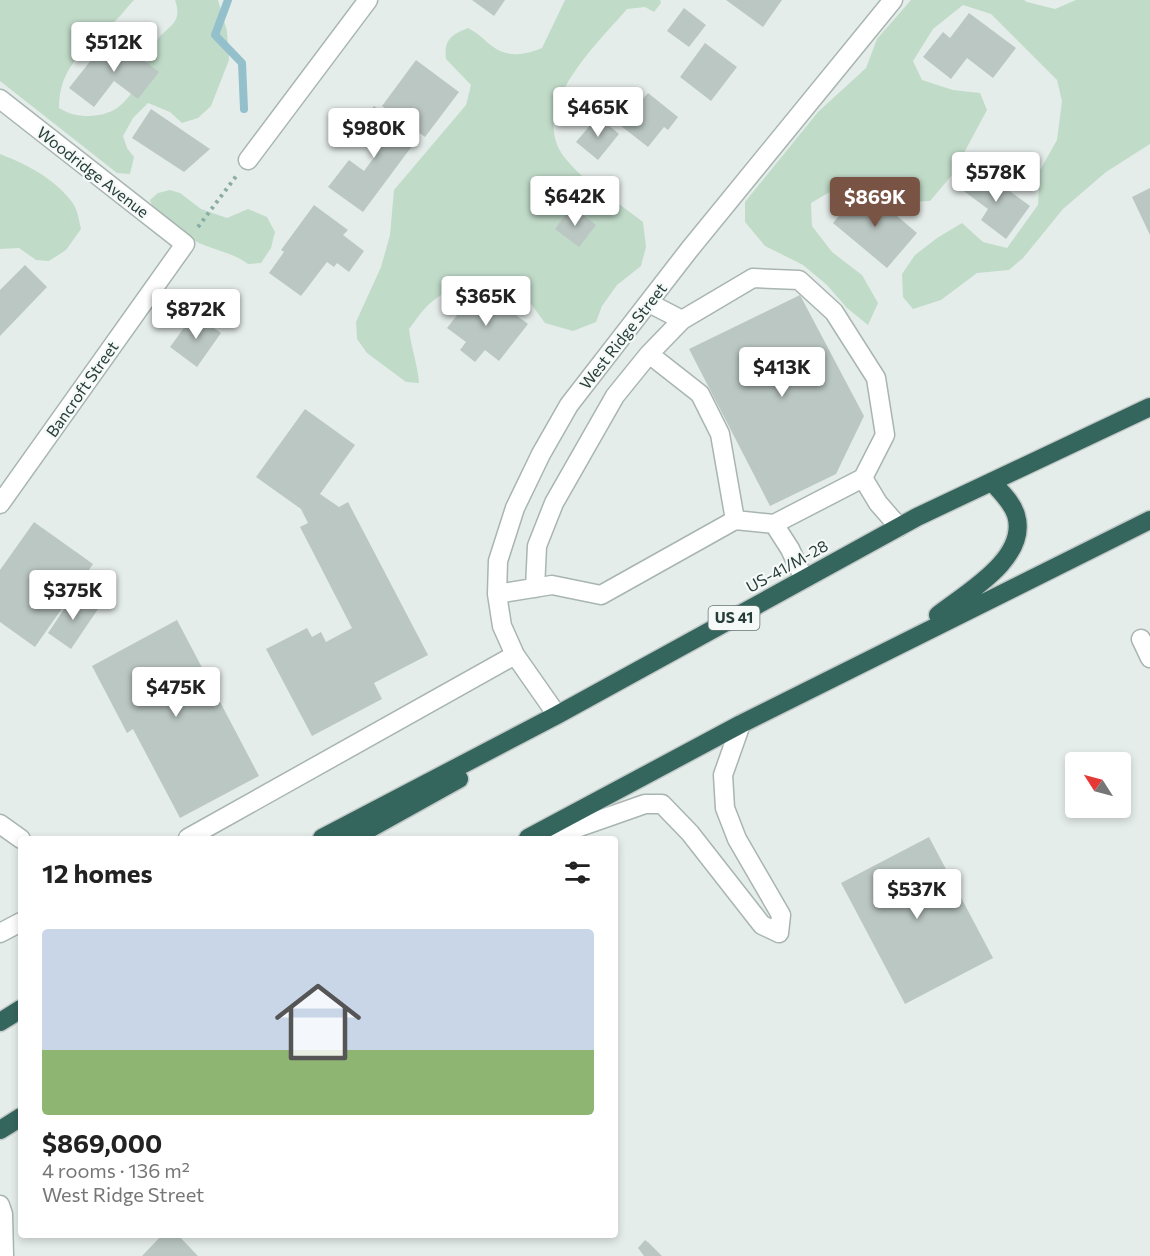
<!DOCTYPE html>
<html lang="en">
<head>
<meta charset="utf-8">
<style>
  :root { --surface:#fff; --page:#f2f2f2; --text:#222; --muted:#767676; --accent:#795444 }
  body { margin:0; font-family:Commissioner,sans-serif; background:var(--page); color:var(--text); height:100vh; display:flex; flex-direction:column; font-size:22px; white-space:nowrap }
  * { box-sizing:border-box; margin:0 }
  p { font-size:20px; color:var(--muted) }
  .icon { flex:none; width:33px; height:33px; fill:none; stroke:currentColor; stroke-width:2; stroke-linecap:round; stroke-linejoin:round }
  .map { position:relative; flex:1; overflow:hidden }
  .details { position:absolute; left:18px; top:836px; width:600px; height:402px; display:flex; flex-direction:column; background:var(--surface); border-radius:6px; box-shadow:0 3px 9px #0003 }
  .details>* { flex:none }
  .needle { width:39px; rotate:306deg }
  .controls { position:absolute; left:1065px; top:752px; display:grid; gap:12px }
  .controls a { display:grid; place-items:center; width:66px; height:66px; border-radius:6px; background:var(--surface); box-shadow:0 3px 9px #0003; font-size:30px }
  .price { position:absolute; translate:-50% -51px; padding:0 14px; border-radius:6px; background:#fff; color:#222; font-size:20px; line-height:39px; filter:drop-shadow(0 2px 3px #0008) }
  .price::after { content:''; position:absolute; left:50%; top:36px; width:18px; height:14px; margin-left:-9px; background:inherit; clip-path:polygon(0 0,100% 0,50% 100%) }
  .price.on { background:var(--accent); color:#fff }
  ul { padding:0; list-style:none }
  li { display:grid; align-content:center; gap:12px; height:318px; padding:0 24px }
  li span { display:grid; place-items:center; height:186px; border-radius:6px; color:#555 }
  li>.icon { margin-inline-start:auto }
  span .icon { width:108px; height:108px; fill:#fffc; stroke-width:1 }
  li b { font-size:26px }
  h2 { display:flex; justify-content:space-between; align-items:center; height:72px; padding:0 24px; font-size:26px }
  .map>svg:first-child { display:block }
</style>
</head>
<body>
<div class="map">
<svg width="1150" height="1256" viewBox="0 0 1150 1256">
  <rect width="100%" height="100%" fill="#e5edea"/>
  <path fill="#c1dbc9" d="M0 0H134C126 8 120 17 112 24 85 49 59 67 59 108 69 114 77 116 89 116 134 115 138 75 156 42 165 26 184 26 175 0H218L227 31 229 60 211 106 198 118 182 123 170 112 148 103 133 118 123 136 127 148 134 157 130 174 117 173 0 81Z
    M565 0H660L661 3 654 12 645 7 627 9C598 43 530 106 562 154 581 181 618 202 643 222L646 247 641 266 617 285 602 306 596 322 573 331 545 323 520 289C489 283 461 279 434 300 424 307 416 320 409 329 411 348 418 365 419 383L406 382 367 353 357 339 356 322 381 267 390 235 394 190 466 105 471 85 446 59C444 39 451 35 468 28 478 33 483 39 492 46 507 58 525 55 542 48Z
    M911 0H1024L1027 2 1055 9 1076 0H1150V144L1106 172 1063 209 1023 258 1009 270 977 273 941 300 913 309 903 297 902 274 915 255 937 238 962 223 983 242 1007 248 1038 205 1040 170 1057 140 1062 101 1057 80 991 14 963 5 933 29 913 61 922 80 953 90 980 93 987 110 952 175 930 201 905 202 882 186 854 185 828 193 811 203 812 226 832 252 862 275 878 303 868 325 847 308 827 285 803 265 765 246 745 222V202L818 112 866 68 877 39Z
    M0 154C26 164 54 178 72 202 77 208 79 220 81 229L66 250 49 261 36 260 19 248 0 249Z
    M170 190 180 193 201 209 227 218 248 209 267 217 275 232 271 248 261 263 248 264C232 252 212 250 195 241 180 233 155 217 150 200L158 193Z"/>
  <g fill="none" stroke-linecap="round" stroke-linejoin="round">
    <path stroke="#94c0cb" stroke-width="8" d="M228 0 215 35 242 63 244 109"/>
  </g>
  <path fill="#bbc7c3" d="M472 0H505L494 16Z
    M726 0H782L763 27Z
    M684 8 706 25 689 47 667 31Z
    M969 13 1016 48 993 78 967 58 951 79 923 57 943 32 950 38Z
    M111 35 159 72 138 99 114 81 94 107 69 88Z
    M705 43 737 67 711 101 680 77Z
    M416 60 459 92 425 137 382 106Z
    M648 93 678 117 668 130 664 127 648 147 621 126Z
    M374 106 418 138 363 212 328 187 349 160 364 171 378 152 353 135Z
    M151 109 210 149 184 172 132 138Z
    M598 116 619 134 598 160 576 142Z
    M977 167 1030 206 1006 239 981 220 988 209 961 189Z
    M863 187 917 233 887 268 833 223Z
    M1150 188V235L1132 197Z
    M314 205 348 230 343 235 364 251 349 272 337 263 334 267 327 262 301 296 269 273 284 252 281 250Z
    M572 206 596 225 579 247 555 229Z
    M25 265 47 287 0 336V290Z
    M479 287 528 324 499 361 485 350 475 362 460 350 466 342 447 328Z
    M800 295 864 416 836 474 770 506 689 349Z
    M194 314 221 333 197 367 170 347Z
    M305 409 355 445 320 494 339 507 348 502 428 655 374 683 382 699 312 736 266 649 307 628 312 637 321 632 326 642 352 628 300 527 308 523 301 509 256 477Z
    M34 522 93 564 35 647 0 622V570Z
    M75 593 98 609 71 649 48 633Z
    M177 620 259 776 180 818 133 729 127 733 92 666Z
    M929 837 993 958 905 1004 841 883Z
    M163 1234H177L198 1256H142Z
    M645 1240 649 1243 662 1256H644L638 1248Z"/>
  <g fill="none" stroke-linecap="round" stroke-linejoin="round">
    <g stroke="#a8b5b1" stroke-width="21">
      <path id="minor" d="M0 99 185 244 0 504
        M248 160 368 0
        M649 354 700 394 720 434 735 520
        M863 478 878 503 899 527
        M774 524 790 549 804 579
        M535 588 537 546 554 503 615 396 649 354 682 320
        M497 594 552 585 601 595 735 520 774 524 863 478 885 435 876 378 834 312 799 280 753 278 682 320 649 303
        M1141 639 1150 658
        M557 715 515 655 502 626 497 594 498 561 515 508 541 454 569 405 689 250 893 0
        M0 824 21 839
        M188 838 515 655
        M548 838 645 804H662L690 833 762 925 779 933 781 915 737 839 725 808 723 775 741 724
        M0 933 21 922
        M0 1205 3 1214 4 1256"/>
    </g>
    <g stroke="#c2c9c7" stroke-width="21">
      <path id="highway" d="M938 615C966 593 1029 558 1016 515 1012 502 1001 492 992 482
        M322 838 557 715 917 517 1150 407
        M353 838 459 779
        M528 838 741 724 1150 520
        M0 1022 21 1009
        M0 1130 21 1117"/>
    </g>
    <path stroke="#89ada3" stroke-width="4" stroke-dasharray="3 4.5" stroke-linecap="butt" d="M198 227 237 175"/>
    <use href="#minor" stroke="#fff" stroke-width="18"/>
    <use href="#highway" stroke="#35665e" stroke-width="18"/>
  </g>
  <g text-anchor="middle" stroke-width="4.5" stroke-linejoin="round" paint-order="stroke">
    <rect fill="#f5f9f8" stroke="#647572" stroke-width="1.5" x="708.5" y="606" width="51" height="24" rx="4.5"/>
    <g font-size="15" font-weight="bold" fill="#263d38">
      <text x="734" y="623">US 41</text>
    </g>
    <g font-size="16" fill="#263d38" stroke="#f5f9f8">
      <text transform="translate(93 172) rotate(38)" y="6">Woodridge Avenue</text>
      <text transform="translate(623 336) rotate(-52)" y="6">West Ridge Street</text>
      <text transform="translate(82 389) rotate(-55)" y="6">Bancroft Street</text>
      <text transform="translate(787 566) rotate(-29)" y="6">US-41/M-28</text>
    </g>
  </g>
</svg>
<div class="controls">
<a><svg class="needle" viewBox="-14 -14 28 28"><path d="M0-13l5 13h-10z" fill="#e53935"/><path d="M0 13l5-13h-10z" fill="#767676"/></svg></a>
</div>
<b class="price" style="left:114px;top:73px">$512K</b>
<b class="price" style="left:598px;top:138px">$465K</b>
<b class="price" style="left:374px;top:159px">$980K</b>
<b class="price" style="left:996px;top:203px">$578K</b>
<b class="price" style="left:575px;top:227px">$642K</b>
<b class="price on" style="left:875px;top:228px">$869K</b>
<b class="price" style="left:486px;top:327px">$365K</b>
<b class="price" style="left:196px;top:340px">$872K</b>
<b class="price" style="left:782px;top:398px">$413K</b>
<b class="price" style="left:73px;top:621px">$375K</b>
<b class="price" style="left:176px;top:718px">$475K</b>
<b class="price" style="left:917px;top:920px">$537K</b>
<section class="details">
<h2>12 homes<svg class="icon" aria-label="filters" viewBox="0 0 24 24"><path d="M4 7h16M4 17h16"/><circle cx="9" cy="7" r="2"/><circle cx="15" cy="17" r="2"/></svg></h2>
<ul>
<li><span style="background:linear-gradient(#c9d6e8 65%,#8fb573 0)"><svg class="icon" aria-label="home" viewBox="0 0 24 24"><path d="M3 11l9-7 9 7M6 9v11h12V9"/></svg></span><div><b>$869,000</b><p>4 rooms · 136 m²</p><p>West Ridge Street</p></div></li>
</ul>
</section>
</div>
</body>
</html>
